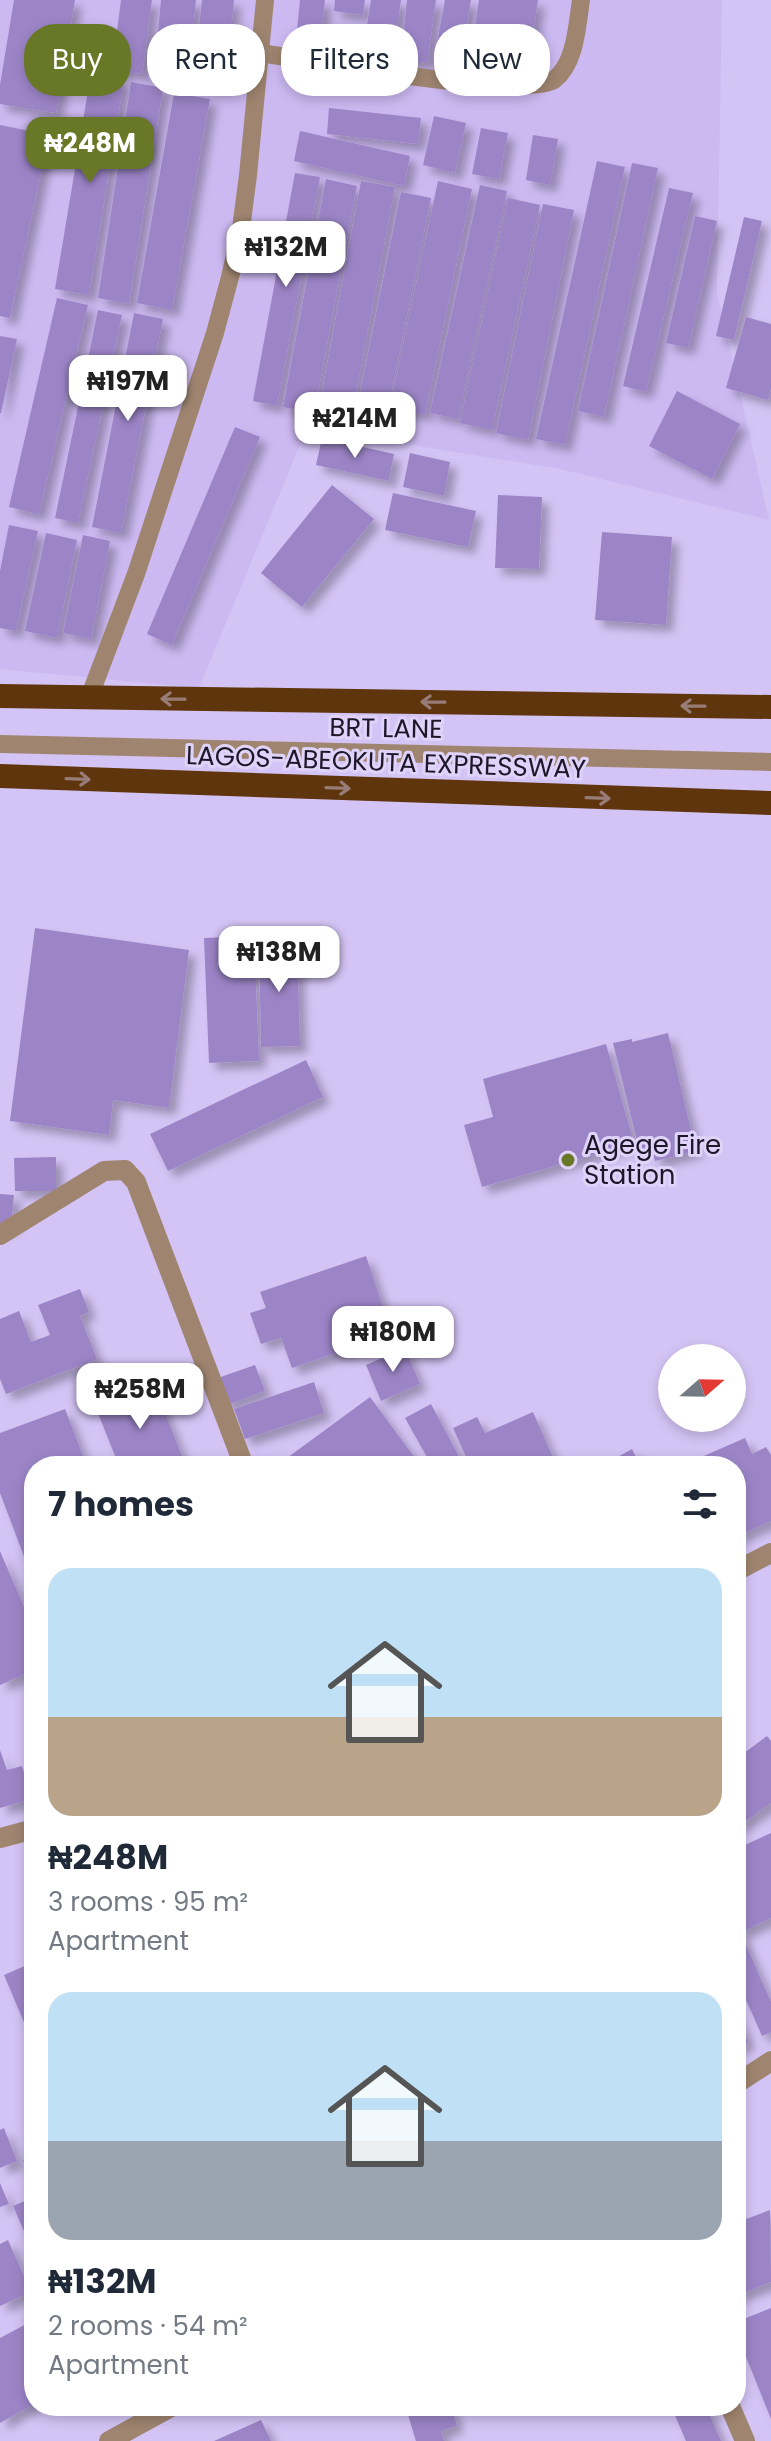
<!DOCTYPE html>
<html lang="en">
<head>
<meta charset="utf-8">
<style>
  :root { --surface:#fff; --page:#f6f6f7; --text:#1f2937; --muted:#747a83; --accent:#687826 }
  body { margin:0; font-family:Poppins,sans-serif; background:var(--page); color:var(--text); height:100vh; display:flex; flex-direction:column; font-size:30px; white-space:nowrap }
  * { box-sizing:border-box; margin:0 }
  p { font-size:26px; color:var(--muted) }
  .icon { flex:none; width:44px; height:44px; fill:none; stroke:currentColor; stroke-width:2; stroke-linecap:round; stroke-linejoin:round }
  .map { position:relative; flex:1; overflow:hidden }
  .drawer { position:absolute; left:24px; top:1456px; width:722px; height:960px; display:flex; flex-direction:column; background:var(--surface); border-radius:32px; box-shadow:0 4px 12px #0003 }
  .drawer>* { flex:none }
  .guide { position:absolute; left:24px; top:24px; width:724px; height:72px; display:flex; gap:16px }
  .needle { width:52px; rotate:70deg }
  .controls { position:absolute; left:658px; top:1344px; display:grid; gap:16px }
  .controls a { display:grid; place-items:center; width:88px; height:88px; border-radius:50%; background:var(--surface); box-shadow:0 4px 12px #0003; font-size:40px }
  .price { position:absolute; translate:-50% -68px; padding:0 18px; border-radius:16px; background:#fff; color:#222; font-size:26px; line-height:52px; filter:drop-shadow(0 2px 4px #0008) }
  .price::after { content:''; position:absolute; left:50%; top:48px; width:24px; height:18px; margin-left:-12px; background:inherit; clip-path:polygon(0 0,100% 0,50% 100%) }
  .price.on { background:var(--accent); color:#fff }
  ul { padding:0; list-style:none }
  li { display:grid; align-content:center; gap:16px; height:424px; padding:0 24px }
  li span { display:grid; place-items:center; height:248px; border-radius:24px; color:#555 }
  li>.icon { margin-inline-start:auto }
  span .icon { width:144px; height:144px; fill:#fffc; stroke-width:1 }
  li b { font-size:34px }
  h2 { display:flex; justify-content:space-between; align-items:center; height:96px; padding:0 24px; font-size:34px }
  .tag { padding:0 28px; border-radius:32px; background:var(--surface); box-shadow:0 4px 12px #0003; font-size:28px; line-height:72px }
  .tag.on { background:var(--accent); color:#fff }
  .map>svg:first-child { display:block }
</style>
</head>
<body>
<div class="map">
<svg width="771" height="2441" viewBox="0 0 771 2441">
  <defs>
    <filter id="shadow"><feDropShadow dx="7" dy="7" stdDeviation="4" flood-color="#0004"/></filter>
  </defs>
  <rect width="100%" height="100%" fill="#d4c4f5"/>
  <path fill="#ccb9f1" d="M0 0H722L717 292 769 520 560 469 307 428 199 688 0 669Z"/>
  <path fill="#9c85c7" filter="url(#shadow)" d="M14 0H75L56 113 0 104V85Z
    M121 0H152L142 74 112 70Z
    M161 0H196L188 79 154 75Z
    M202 0H234L225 86 193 83Z
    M300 0H325L320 43 296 40Z
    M335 0H365L363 15 334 11Z
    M371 0H401L392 61 362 56Z
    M407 0H436L427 63 401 59Z
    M445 0H471L460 68 433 64Z
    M479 0H538L528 68 470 59Z
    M91 73 124 79 89 295 55 289Z
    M131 82 163 88 129 304 98 298Z
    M174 93 210 99 172 310 137 303Z
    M329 108 421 118 418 144 327 134Z
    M434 116 466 123 455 173 423 165Z
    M0 125 49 135 10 318 0 316Z
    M481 128 508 133 499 179 472 174Z
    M300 131 410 156 404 186 294 161Z
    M533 135 558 139 550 185 526 180Z
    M597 161 625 167 565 445 536 439Z
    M632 163 658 168 604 417 578 411Z
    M295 173 320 177 277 406 253 401Z
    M326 179 357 186 314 413 283 407Z
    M361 181 395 187 350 425 317 419Z
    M438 181 472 189 425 415 390 407Z
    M480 185 507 191 458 419 430 413Z
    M669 188 693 193 646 392 623 386Z
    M401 192 431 198 383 433 353 427Z
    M508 198 540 205 492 430 460 423Z
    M543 204 574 210 528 440 496 433Z
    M695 216 717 221 688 348 666 343Z
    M744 217 762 221 734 340 716 336Z
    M57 298 88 305 39 514 9 507Z
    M98 310 122 315 78 523 55 518Z
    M134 313 163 319 121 533 92 527Z
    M746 317 771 324V388L768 400 726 388Z
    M0 336 17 339 1 413H0Z
    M677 391 740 424 712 479 649 446Z
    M235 427 260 437 172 645 147 634Z
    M322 438 394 454 389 481 316 465Z
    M410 453 450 462 444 496 403 487Z
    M332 485 374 519 302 607 261 573Z
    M393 493 476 511 468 547 385 530Z
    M498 495 542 497 539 569 495 568Z
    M9 525 38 531 16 631 0 628V571Z
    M602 532 672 537 666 625 595 620Z
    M46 533 77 540 57 638 25 631Z
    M83 535 110 541 91 639 63 633Z
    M35 928 189 950 169 1108 113 1100 109 1135 10 1121Z
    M254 936 259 1061 209 1063 204 938Z
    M259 941H297L300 1046 261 1047Z
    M668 1033 696 1151 655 1161 652 1146 639 1149 613 1043 632 1039V1042Z
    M606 1044 634 1143 482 1187 464 1125 493 1117 483 1079Z
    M306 1060 323 1097 168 1171 150 1134Z
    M56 1157V1191H15L14 1158Z
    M0 1194 14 1195 11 1227 0 1226Z
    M366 1256 392 1334 292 1368 281 1338 261 1344 250 1313 266 1308 260 1292Z
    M80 1289 89 1312 80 1316 97 1359 6 1394 0 1379V1319L19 1311 31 1342 50 1335 38 1305Z
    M405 1348 420 1384 381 1401 366 1365Z
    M255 1365 265 1391 225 1406 215 1379Z
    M314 1382 324 1413 245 1439 234 1409Z
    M154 1385 186 1466H119L96 1408Z
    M370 1397 421 1466H276Z
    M431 1404 464 1466H432L405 1418Z
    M65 1409 87 1466H34V1574L31 1575 0 1493V1433Z
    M533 1412 555 1462 545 1466H470L453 1428 477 1417 485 1433Z
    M745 1438 752 1454 766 1447 771 1455V1521L736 1537V1466H692L690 1462Z
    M632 1449 641 1466H601Z
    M0 1551 34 1630V1670L0 1685Z
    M767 1736 771 1741V1803L736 1828V1759Z
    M0 1750 7 1770 22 1766 32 1799 0 1808Z
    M771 1833V1918L742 1932 736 1922 771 2002V2032L762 2036 736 1977V1849Z
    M34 1962V2046L4 1975Z
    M736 2014 748 2042 736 2047Z
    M4 2128 17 2161 0 2168V2130Z
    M34 2155V2182L23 2160Z
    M0 2183 9 2204 0 2207Z
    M34 2197V2254L13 2206Z
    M770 2210 771 2282 736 2296V2223Z
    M8 2240 31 2292 0 2306V2244Z
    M771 2308V2419L736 2332V2322Z
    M34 2320V2404L0 2423V2338Z
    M438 2406H451L457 2426 441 2431 444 2441H416L408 2415Z
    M671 2406H706L721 2441H686Z
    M261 2420 271 2441H214Z"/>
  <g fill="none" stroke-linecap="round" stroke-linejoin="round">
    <path stroke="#9f8570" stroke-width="18" d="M261 53C306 60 526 100 554 80 576 63 577 25 581 0
      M89 698 136 574 215 333 230 277 241 229 248 175 265 0
      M0 744 771 762"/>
    <path stroke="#9f8570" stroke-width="20" d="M0 1235 104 1171 125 1170 136 1182 244 1466
      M736 1571 771 1553
      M0 1838 34 1829
      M736 2084 771 2061
      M730 2406 745 2441
      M109 2441 173 2406"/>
    <path stroke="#5e350c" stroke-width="24" d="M0 696 771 707
      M0 776 771 803"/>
  </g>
  <defs><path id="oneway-shaft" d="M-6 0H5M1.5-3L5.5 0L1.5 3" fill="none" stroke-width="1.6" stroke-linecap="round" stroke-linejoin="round" transform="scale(2)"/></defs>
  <g stroke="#987c77">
    <use href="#oneway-shaft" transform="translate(173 699) rotate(-179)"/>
    <use href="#oneway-shaft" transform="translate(433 702) rotate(-179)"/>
    <use href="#oneway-shaft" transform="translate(693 706) rotate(-179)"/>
    <use href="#oneway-shaft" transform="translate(78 779) rotate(2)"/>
    <use href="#oneway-shaft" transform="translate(338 788) rotate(2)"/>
    <use href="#oneway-shaft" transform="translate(598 798) rotate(2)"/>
  </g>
  <circle fill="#687826" stroke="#e0d3fa" stroke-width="3" cx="568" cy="1160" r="8"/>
  <g text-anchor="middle" stroke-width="6" stroke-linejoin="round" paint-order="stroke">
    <g font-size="26" fill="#1d1729" stroke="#e0d3fa">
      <text transform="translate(386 728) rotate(1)" y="9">BRT LANE</text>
      <text transform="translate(386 762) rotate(2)" y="9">LAGOS-ABEOKUTA EXPRESSWAY</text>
    </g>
    <g font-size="26" fill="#1d1729" stroke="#e0d3fa" text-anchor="start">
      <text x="584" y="1154">Agege Fire<tspan x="584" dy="30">Station</tspan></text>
    </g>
  </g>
</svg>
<div class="controls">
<a><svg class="needle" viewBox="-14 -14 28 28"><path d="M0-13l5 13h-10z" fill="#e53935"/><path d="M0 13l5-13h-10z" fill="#747a83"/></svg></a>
</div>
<b class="price on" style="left:90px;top:185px">₦248M</b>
<b class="price" style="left:286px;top:289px">₦132M</b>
<b class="price" style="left:128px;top:423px">₦197M</b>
<b class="price" style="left:355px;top:460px">₦214M</b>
<b class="price" style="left:279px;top:994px">₦138M</b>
<b class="price" style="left:393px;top:1374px">₦180M</b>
<b class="price" style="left:140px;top:1431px">₦258M</b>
<div class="guide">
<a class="tag on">Buy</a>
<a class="tag">Rent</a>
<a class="tag">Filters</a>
<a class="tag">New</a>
</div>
<section class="drawer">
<h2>7 homes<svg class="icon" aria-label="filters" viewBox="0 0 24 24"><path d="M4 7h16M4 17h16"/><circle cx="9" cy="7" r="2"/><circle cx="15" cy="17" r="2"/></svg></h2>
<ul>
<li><span style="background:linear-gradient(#bfe0f5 60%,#b9a48a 0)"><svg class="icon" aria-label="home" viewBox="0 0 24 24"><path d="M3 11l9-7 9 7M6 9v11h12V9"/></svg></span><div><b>₦248M</b><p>3 rooms · 95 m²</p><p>Apartment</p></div></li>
<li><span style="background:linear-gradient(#bfe0f5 60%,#9aa5b1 0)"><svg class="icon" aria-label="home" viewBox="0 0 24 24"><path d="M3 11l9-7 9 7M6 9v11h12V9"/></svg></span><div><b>₦132M</b><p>2 rooms · 54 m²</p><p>Apartment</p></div></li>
</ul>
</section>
</div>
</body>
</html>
